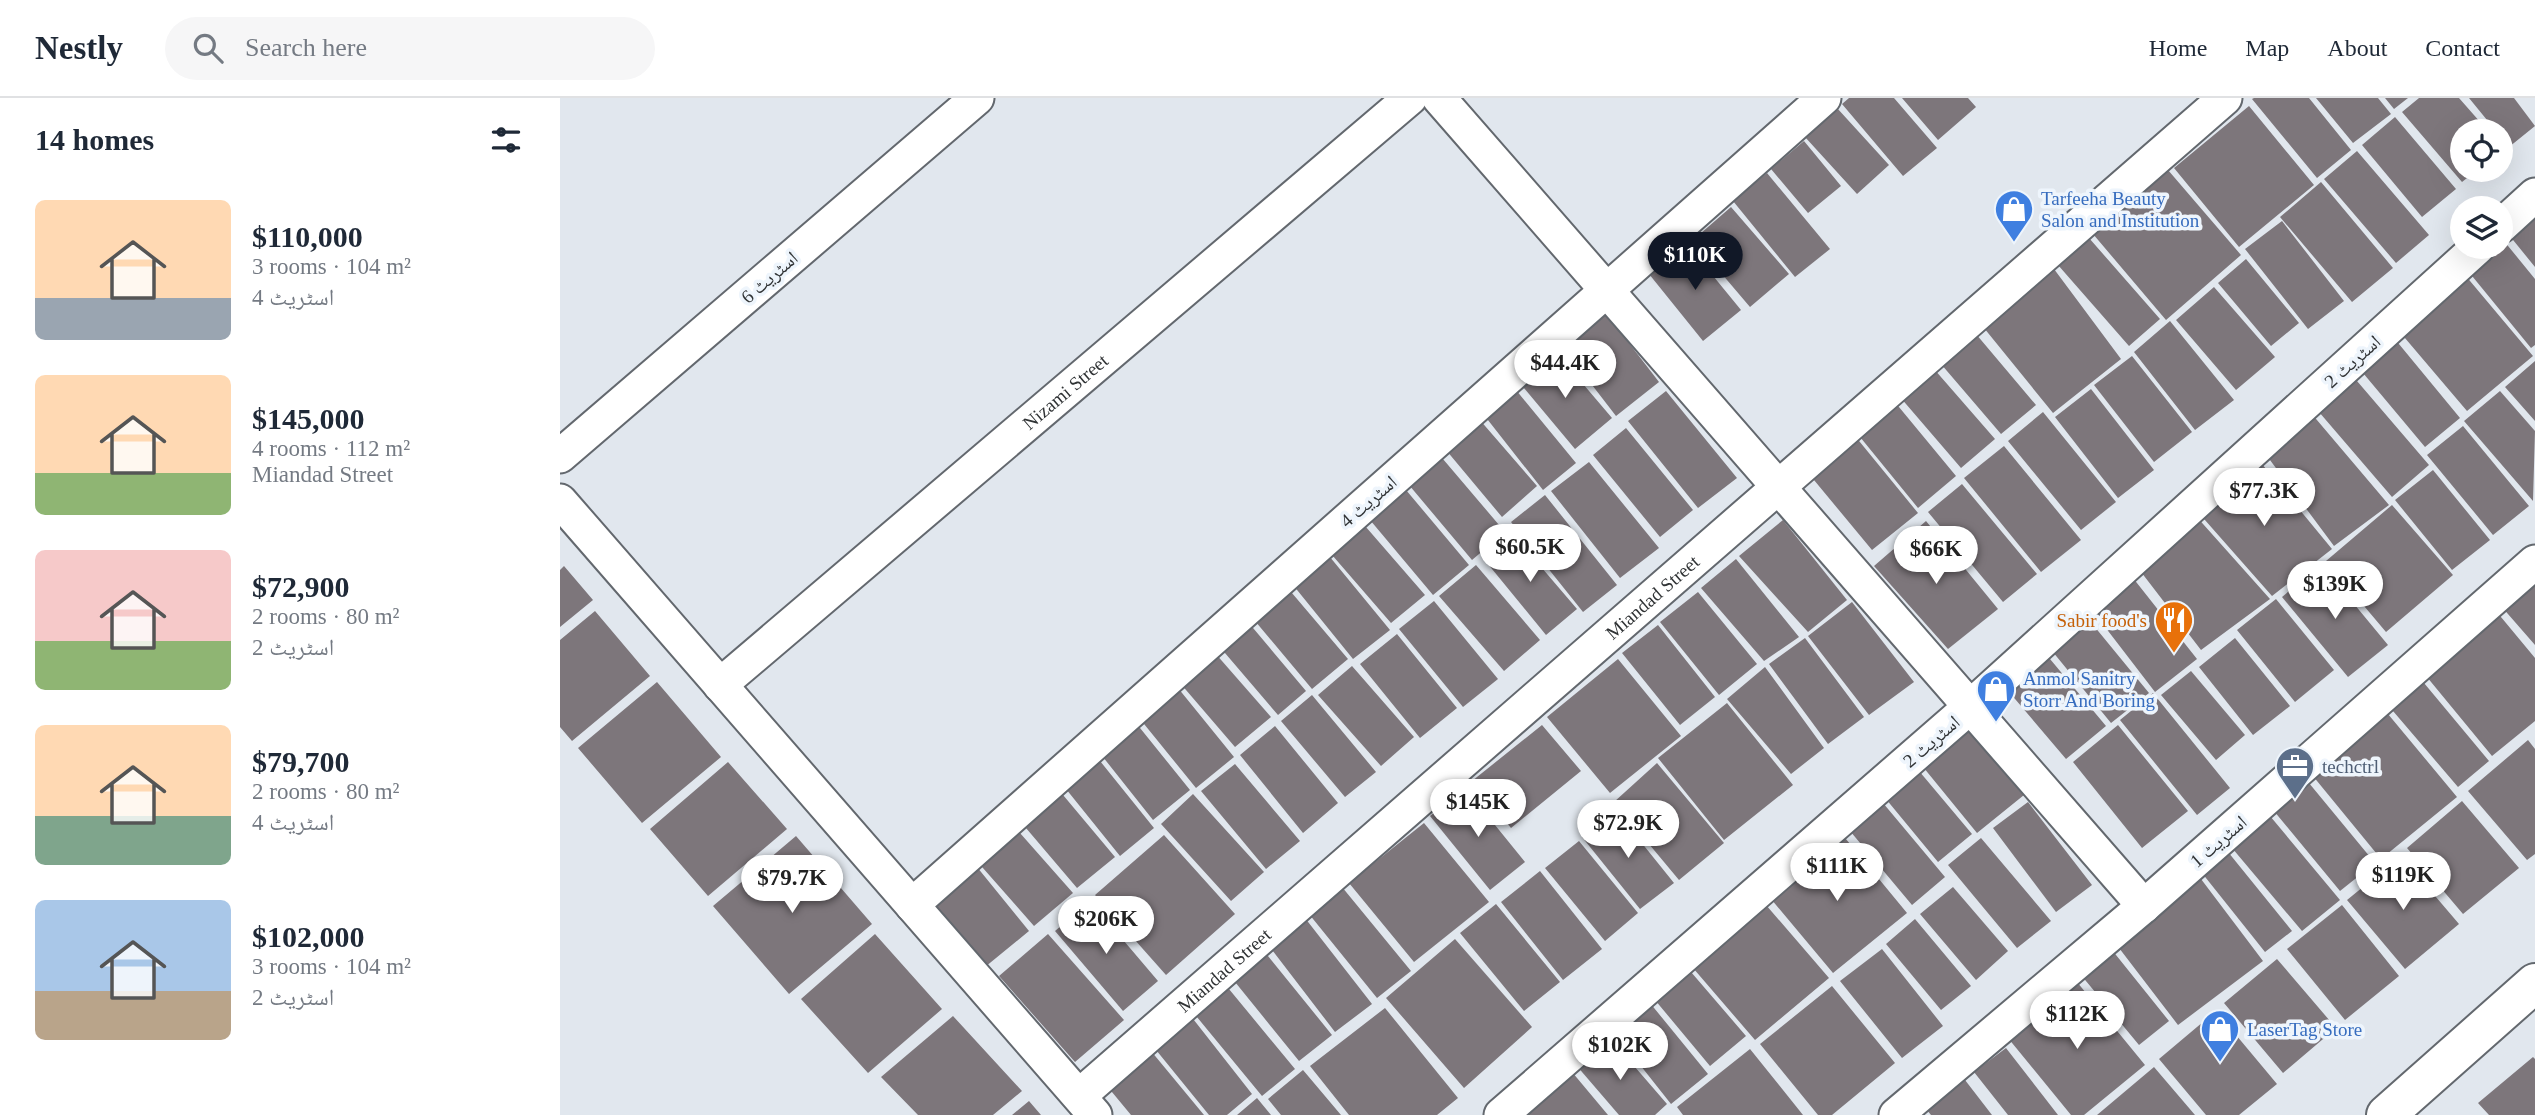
<!DOCTYPE html>
<html lang="en">
<head>
<meta charset="utf-8">
<style>
  :root { --surface:#fff; --page:#f6f6f7; --text:#1f2937; --muted:#747a83; --line:#e0e1e3; --accent:#111827 }
  body { margin:0; font-family:"Times New Roman","Noto Naskh Arabic",serif; background:var(--page); color:var(--text); height:100vh; display:flex; flex-direction:column; font-size:26px; white-space:nowrap }
  * { box-sizing:border-box; margin:0 }
  p { font-size:23px; color:var(--muted) }
  .icon { flex:none; width:38px; height:38px; fill:none; stroke:currentColor; stroke-width:2; stroke-linecap:round; stroke-linejoin:round }
  .map { position:relative; flex:1; overflow:hidden }
  .panel { display:flex; flex-direction:column; background:var(--surface); width:560px }
  .panel>* { flex:none }
  .controls { position:absolute; left:1890px; top:21px; display:grid; gap:14px }
  .controls a { display:grid; place-items:center; width:63px; height:63px; border-radius:50%; background:var(--surface); box-shadow:0 7px 28px #0002; font-size:35px }
  .price { position:absolute; translate:-50% -60px; padding:0 16px; border-radius:24px; background:#fff; color:#222; font-size:23px; line-height:46px; filter:drop-shadow(0 2px 4px #0008) }
  .price::after { content:''; position:absolute; left:50%; top:42px; width:21px; height:16px; margin-left:-10px; background:inherit; clip-path:polygon(0 0,100% 0,50% 100%) }
  .price.selected { background:var(--accent); color:#fff }
  ul { padding:0; list-style:none }
  li { display:flex; align-items:center; gap:21px; height:175px; padding:0 35px }
  li span { display:grid; place-items:center; flex:none; width:196px; height:140px; border-radius:10px; color:#555 }
  li>.icon { margin-inline-start:auto }
  span .icon { width:84px; height:84px; fill:#fffc; stroke-width:1 }
  li b { font-size:30px }
  h2 { display:flex; justify-content:space-between; align-items:center; height:84px; padding:0 35px; font-size:30px }
  header { display:flex; align-items:center; gap:42px; box-sizing:border-box; height:98px; padding:0 35px; background:var(--surface); border-bottom:2px solid var(--line) }
  header strong { font-size:33px }
  nav { display:flex; gap:38px; margin-inline-start:auto; font-size:24px }
  .search { width:490px; height:63px; background:var(--page); display:flex; align-items:center; gap:18px; box-sizing:border-box; padding:0 24px; border-radius:38px; color:var(--muted); font-size:26px }
  main { display:flex; flex:1; min-height:0 }
  .map>svg:first-child { display:block }
</style>
</head>
<body>
<header>
<strong>Nestly</strong>
<div class="search"><svg class="icon" aria-label="search" viewBox="0 0 24 24"><circle cx="10" cy="10" r="6"/><path d="M15 15l6 6"/></svg>Search here</div>
<nav><a>Home</a><a>Map</a><a>About</a><a>Contact</a></nav>
</header>
<main>
<section class="panel">
<h2>14 homes<svg class="icon" aria-label="filters" viewBox="0 0 24 24"><path d="M4 7h16M4 17h16"/><circle cx="9" cy="7" r="2"/><circle cx="15" cy="17" r="2"/></svg></h2>
<ul>
<li><span style="background:linear-gradient(#ffd9b3 70%,#9aa5b1 0)"><svg class="icon" aria-label="home" viewBox="0 0 24 24"><path d="M3 11l9-7 9 7M6 9v11h12V9"/></svg></span><div><b>$110,000</b><p>3 rooms · 104 m²</p><p>اسٹریٹ 4</p></div></li>
<li><span style="background:linear-gradient(#ffd9b3 70%,#8fb573 0)"><svg class="icon" aria-label="home" viewBox="0 0 24 24"><path d="M3 11l9-7 9 7M6 9v11h12V9"/></svg></span><div><b>$145,000</b><p>4 rooms · 112 m²</p><p>Miandad Street</p></div></li>
<li><span style="background:linear-gradient(#f6c9c9 65%,#8fb573 0)"><svg class="icon" aria-label="home" viewBox="0 0 24 24"><path d="M3 11l9-7 9 7M6 9v11h12V9"/></svg></span><div><b>$72,900</b><p>2 rooms · 80 m²</p><p>اسٹریٹ 2</p></div></li>
<li><span style="background:linear-gradient(#ffd9b3 65%,#7fa58c 0)"><svg class="icon" aria-label="home" viewBox="0 0 24 24"><path d="M3 11l9-7 9 7M6 9v11h12V9"/></svg></span><div><b>$79,700</b><p>2 rooms · 80 m²</p><p>اسٹریٹ 4</p></div></li>
<li><span style="background:linear-gradient(#a9c7e8 65%,#b9a48a 0)"><svg class="icon" aria-label="home" viewBox="0 0 24 24"><path d="M3 11l9-7 9 7M6 9v11h12V9"/></svg></span><div><b>$102,000</b><p>3 rooms · 104 m²</p><p>اسٹریٹ 2</p></div></li>
</ul>
</section>
<div class="map">
<svg width="1975" height="1017" viewBox="0 0 1975 1017">
  <rect width="100%" height="100%" fill="#e1e7ee"/>
  <path fill="#7d767b" d="M1289 0H1334L1377 50 1343 78 1282 6Z
    M1342 0H1408L1416 9 1378 42Z
    M1694 0H1749L1791 52 1757 80 1692 1Z
    M1756 0H1818L1831 16 1793 45Z
    M1825 0H1848L1834 11Z
    M1859 0H1899L1928 33H1902V72H1917L1902 84 1842 14Z
    M1909 0H1954L1975 28 1949 49 1941 39V33H1936Z
    M1689 8 1754 87 1679 149 1614 70Z
    M1277 10 1329 67 1297 96 1245 39Z
    M1835 19 1896 91 1862 119 1802 47Z
    M1244 43 1281 88 1248 115 1211 71Z
    M1797 53 1869 137 1836 165 1764 81Z
    M1608 72 1681 157 1606 222 1533 136Z
    M1207 75 1270 151 1235 179 1173 103Z
    M1761 84 1833 170 1792 204 1720 119Z
    M1171 109 1229 176 1190 209 1133 142Z
    M1975 116V169L1949 137Z
    M1722 123 1784 203 1748 231 1685 151Z
    M1529 140 1600 221 1569 248 1498 167Z
    M1944 143 1975 181V247L1971 250 1908 173 1941 149Z
    M1127 146 1181 212 1143 243 1089 176Z
    M1686 161 1739 225 1711 248 1658 185Z
    M1494 171 1561 261 1493 315 1424 230Z
    M1905 177 1973 258 1907 313 1839 233Z
    M1654 189 1715 259 1676 292 1616 222Z
    M1045 214 1099 284 1056 318 1002 248Z
    M1610 223 1674 302 1635 332 1574 254Z
    M1416 236 1476 307 1441 336 1381 266Z
    M1834 240 1900 320 1865 349 1798 269Z
    M995 253 1052 320 1015 351 959 284Z
    M1572 258 1632 334 1594 364 1534 287Z
    M1975 263V323L1945 289Z
    M1374 271 1435 341 1401 370 1340 299Z
    M1791 276 1869 367 1832 399 1753 307Z
    M1531 291 1594 372 1558 400 1495 319Z
    M956 292 1016 365 983 392 924 317Z
    M1106 293 1177 380 1138 410 1068 323Z
    M1940 293 1975 333 1973 403 1904 323Z
    M1334 303 1396 378 1358 410 1296 334Z
    M1483 314 1556 404 1521 432 1448 343Z
    M1751 315 1829 407 1774 448 1704 354Z
    M919 321 977 388 942 419 886 352Z
    M1903 328 1969 408 1933 437 1867 357Z
    M1066 330 1133 412 1100 439 1033 357Z
    M1295 338 1358 415 1312 452 1249 376Z
    M1444 348 1521 442 1481 474 1404 380Z
    M877 354 945 434 912 462 844 381Z
    M1697 360 1772 451 1712 498 1637 413Z
    M1029 364 1099 450 1060 480 991 393Z
    M1873 372 1930 442 1892 472 1835 402Z
    M841 386 909 467 873 497 805 416Z
    M1402 386 1477 476 1443 504 1368 414Z
    M985 397 1057 487 1023 514 951 424Z
    M1832 407 1893 477 1826 534 1766 463Z
    M1635 417 1710 501 1641 552 1578 470Z
    M799 421 865 497 831 525 766 450Z
    M1223 422 1287 502 1248 534 1179 458Z
    M1366 423 1438 511 1388 551 1314 468Z
    M953 436 1017 511 986 537 923 460Z
    M765 453 830 532 793 561 729 482Z
    M1176 461 1239 539 1204 563 1141 490Z
    M1761 466 1828 547 1788 579 1722 499Z
    M916 467 980 542 944 573 879 498Z
    M4 468 33 502 0 529V472Z
    M1975 478V547L1941 508Z
    M1573 480 1637 561 1595 594 1532 512Z
    M726 488 788 561 752 591 690 517Z
    M1138 494 1197 566 1159 597 1100 524Z
    M1716 501 1774 572 1735 604 1677 532Z
    M874 503 938 581 903 609 839 531Z
    M1292 504 1354 584 1309 617 1248 538Z
    M35 513 90 578 12 643 0 629V542Z
    M1936 513 1975 560V623L1932 658 1862 573Z
    M1525 517 1589 595 1551 625 1488 548Z
    M688 524 746 593 718 617 659 548Z
    M1098 527 1155 599 1120 627 1062 555Z
    M837 536 897 610 860 640 800 566Z
    M1245 540 1304 619 1268 646 1209 566Z
    M1675 540 1730 608 1693 637 1639 569Z
    M655 555 711 619 675 649 620 585Z
    M1485 555 1546 628 1506 661 1444 588Z
    M1058 561 1121 638 1050 695 987 619Z
    M792 568 854 639 821 668 758 597Z
    M1205 569 1264 650 1231 676 1167 601Z
    M1631 573 1685 637 1656 662 1601 597Z
    M1859 579 1929 663 1898 689 1827 606Z
    M97 584 161 659 82 725 18 650Z
    M618 590 674 659 636 690 580 621Z
    M1593 595 1670 690 1637 717 1560 622Z
    M752 597 816 674 785 699 721 623Z
    M1167 605 1233 687 1164 742 1098 660Z
    M1823 610 1897 699 1821 761 1748 672Z
    M576 625 630 692 593 722 539 654Z
    M1407 626 1464 697 1417 735 1359 664Z
    M982 627 1021 673 951 730 912 683Z
    M1558 627 1628 713 1582 750 1513 664Z
    M715 628 778 705 743 735 680 657Z
    M1968 642 1975 651V756L1967 762 1908 693Z
    M536 658 594 730 560 758 502 686Z
    M168 664 227 731 148 798 90 731Z
    M1097 665 1164 745 1119 782 1054 704Z
    M675 666 740 743 706 771 641 693Z
    M1354 667 1412 736 1378 764 1321 695Z
    M1744 679 1815 765 1780 793 1709 707Z
    M905 690 965 764 930 792 870 718Z
    M498 691 555 759 517 790 460 723Z
    M633 696 704 774 671 803 601 726Z
    M1318 699 1385 779 1352 807 1285 727Z
    M1902 703 1959 770 1903 816 1847 750Z
    M1468 704 1532 787 1496 814 1433 730Z
    M1705 712 1780 802 1742 833 1667 744Z
    M1056 713 1114 785 1080 811 1022 739Z
    M864 725 929 804 854 864 789 785Z
    M453 727 513 795 474 828 415 761Z
    M1281 735 1347 815 1273 875 1206 795Z
    M604 737 675 816 606 877 535 797Z
    M236 738 312 826 229 896 153 808Z
    M1421 740 1491 823 1457 850 1388 767Z
    M1019 743 1078 815 1045 843 985 770Z
    M1664 749 1732 833 1705 854 1638 770Z
    M1841 758 1899 826 1845 871 1787 802Z
    M417 769 469 833 425 869 373 805Z
    M980 773 1042 851 1003 882 941 804Z
    M1641 781 1703 863 1618 927 1556 846Z
    M782 789 851 873 817 900 749 816Z
    M1393 789 1448 853 1416 882 1360 816Z
    M1200 800 1269 880 1195 942 1127 863Z
    M530 803 598 883 563 913 495 833Z
    M936 806 1000 884 964 913 900 835Z
    M1782 807 1839 878 1785 922 1727 851Z
    M745 820 812 906 775 934 709 848Z
    M1355 821 1411 888 1381 912 1326 846Z
    M315 836 382 911 308 975 241 901Z
    M488 836 564 922 515 964 439 878Z
    M895 841 972 929 904 990 826 900Z
    M1322 851 1383 928 1342 960 1280 883Z
    M1552 852 1609 923 1579 947 1521 877Z
    M704 853 772 937 739 963 671 879Z
    M1717 861 1776 930 1723 975 1664 905Z
    M1125 867 1186 938 1150 968 1090 896Z
    M1517 884 1585 967 1524 1017H1511L1448 940Z
    M664 885 735 971 702 998 632 913Z
    M1272 888 1335 965 1272 1017H1258L1200 946Z
    M1090 905 1148 976 1111 1006 1054 934Z
    M825 910 898 1000 877 1017H789L750 968Z
    M1656 913 1717 986 1679 1017H1646L1599 961Z
    M630 917 692 996 667 1017H649L592 947Z
    M393 918 462 993 433 1017H358L321 979Z
    M1049 939 1107 1006 1095 1017H1059L1016 967Z
    M1446 950 1498 1017H1448L1414 974Z
    M1190 951 1243 1017H1123L1117 1009Z
    M591 953 644 1017H571L547 988Z
    M1973 959 1975 961V1017H1929L1918 1005Z
    M1594 969 1635 1017H1537Z
    M743 972 781 1017H721L708 1001Z
    M1012 974 1048 1017H960Z
    M1405 982 1432 1017H1371L1366 1011Z
    M697 1000 711 1017H677Z
    M469 1003 481 1017H452Z"/>
  <g fill="none" stroke-linecap="round" stroke-linejoin="round">
    <g stroke="#63686e" stroke-width="37">
      <g id="minor">
        <path d="M879 0 1584 808"/>
        <path d="M1941 128 1975 97"/>
        <path d="M0 358 417 0"/>
        <path d="M0 403 535 1017"/>
        <path id="s1" d="M160 587 850 0"/>
        <path d="M352 807 1264 0"/>
        <path id="s2" d="M519 998 1665 0"/>
        <path d="M941 1017 1410 609 1918 149"/>
        <path d="M1336 1017 1584 808 1975 464"/>
      </g>
    </g>
    <g stroke="#63686e" stroke-width="42">
      <path id="tertiary" d="M1826 1017 1975 885"/>
    </g>
    <use href="#minor" stroke="#fff" stroke-width="33"/>
    <use href="#tertiary" stroke="#fff" stroke-width="38"/>
  </g>
  <defs>
    <g id="shop-pin" transform="scale(2.0125)"><path d="M0 17L-7.5 6A9.5 9.5 0 1 1 7.5 6Z" fill="#3f7fe0" stroke="#eef5fc"/><path d="M-5-2.5h2.3a2.7 3.5 0 0 1 5.4 0H5L5.5 6h-11ZM-1.5-2.5h3a1.5 2.3 0 0 0-3 0Z" fill="#fff"/></g>
    <g id="restaurant-pin" transform="scale(2.0125)"><path d="M0 17L-7.5 6A9.5 9.5 0 1 1 7.5 6Z" fill="#e8710a" stroke="#eef5fc"/><path d="M-5-6h1v4h1v-4h1v4h1v-4h1v5L-1.5 .5V6h-2V.5L-5-1ZM5-6V6H3V1.5H1.5Q1.5-4 5-6Z" fill="#fff"/></g>
    <g id="office-pin" transform="scale(2.0125)"><path d="M0 17L-7.5 6A9.5 9.5 0 1 1 7.5 6Z" fill="#5c6f8a" stroke="#eef5fc"/><path d="M-6-3h4V-5.5h4V-3h4V5H-6ZM-1-4.5V-3h2v-1.5ZM-6 0V1H6V0Z" fill="#fff"/></g>
  </defs>
  <g fill-rule="evenodd">
    <use href="#shop-pin" x="1454" y="111"/>
    <use href="#restaurant-pin" x="1614" y="522"/>
    <use href="#shop-pin" x="1436" y="591"/>
    <use href="#office-pin" x="1735" y="668"/>
    <use href="#shop-pin" x="1660" y="931"/>
  </g>
  <g text-anchor="middle" stroke-width="7" stroke-linejoin="round" paint-order="stroke">
    <g font-size="19" fill="#366cbe" stroke="#eef5fc" text-anchor="start">
      <text x="1481" y="107">Tarfeeha Beauty<tspan x="1481" dy="22">Salon and Institution</tspan></text>
      <text x="1463" y="587">Anmol Sanitry<tspan x="1463" dy="22">Storr And Boring</tspan></text>
      <text x="1687" y="938">LaserTag Store</text>
    </g>
    <g font-size="19" fill="#303335" stroke="#eef5fc">
      <text transform="translate(209 179) rotate(-41)" y="7">اسٹریٹ 6</text>
      <text transform="translate(1792 263) rotate(-42)" y="7">اسٹریٹ 2</text>
      <text dy="7" stroke="none"><textPath href="#s1" startOffset="453">Nizami Street</textPath></text>
      <text transform="translate(808 403) rotate(-41)" y="7">اسٹریٹ 4</text>
      <text dy="7" stroke="none"><textPath href="#s2" startOffset="760">Miandad Street</textPath></text>
      <text transform="translate(1371 643) rotate(-41)" y="7">اسٹریٹ 2</text>
      <text transform="translate(1658 743) rotate(-41)" y="7">اسٹریٹ 1</text>
      <text dy="7" stroke="none"><textPath href="#s2" startOffset="192">Miandad Street</textPath></text>
    </g>
    <g font-size="19" fill="#c56008" stroke="#eef5fc" text-anchor="end">
      <text x="1587" y="529">Sabir food's</text>
    </g>
    <g font-size="19" fill="#4e5e75" stroke="#eef5fc" text-anchor="start">
      <text x="1762" y="675">techctrl</text>
    </g>
  </g>
</svg>
<div class="controls">
<a><svg class="icon" aria-label="locate" viewBox="0 0 24 24"><circle cx="12" cy="12" r="6"/><path d="M12 2v4M12 18v4M2 12h4M18 12h4"/></svg></a>
<a><svg class="icon" aria-label="layers" viewBox="0 0 24 24"><path d="M12 4l9 5-9 5-9-5zM3 14l9 5 9-5"/></svg></a>
</div>
<b class="price selected" style="left:1135px;top:194px">$110K</b>
<b class="price" style="left:1005px;top:302px">$44.4K</b>
<b class="price" style="left:1704px;top:430px">$77.3K</b>
<b class="price" style="left:970px;top:486px">$60.5K</b>
<b class="price" style="left:1376px;top:488px">$66K</b>
<b class="price" style="left:1775px;top:523px">$139K</b>
<b class="price" style="left:918px;top:741px">$145K</b>
<b class="price" style="left:1068px;top:762px">$72.9K</b>
<b class="price" style="left:1277px;top:805px">$111K</b>
<b class="price" style="left:1843px;top:814px">$119K</b>
<b class="price" style="left:232px;top:817px">$79.7K</b>
<b class="price" style="left:546px;top:858px">$206K</b>
<b class="price" style="left:1517px;top:953px">$112K</b>
<b class="price" style="left:1060px;top:984px">$102K</b>
</div>
</main>
</body>
</html>
